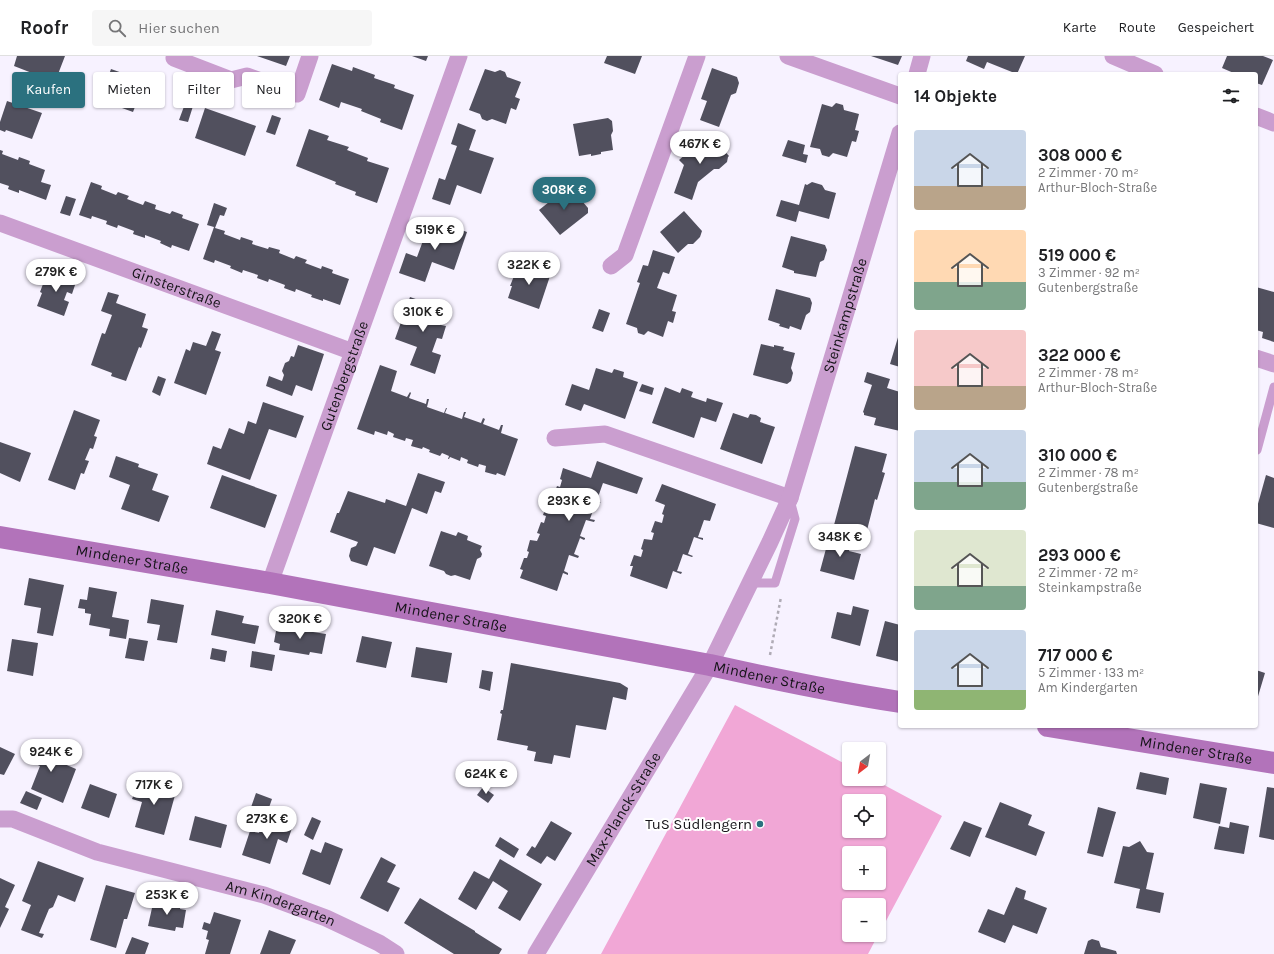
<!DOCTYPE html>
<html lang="de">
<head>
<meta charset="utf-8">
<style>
  :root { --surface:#fff; --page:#f6f6f6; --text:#202124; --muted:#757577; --line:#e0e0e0; --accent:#2b717f }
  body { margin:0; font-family:Karla,sans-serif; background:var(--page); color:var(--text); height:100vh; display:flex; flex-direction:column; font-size:15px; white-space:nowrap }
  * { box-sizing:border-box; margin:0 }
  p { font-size:13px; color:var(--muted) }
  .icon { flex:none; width:22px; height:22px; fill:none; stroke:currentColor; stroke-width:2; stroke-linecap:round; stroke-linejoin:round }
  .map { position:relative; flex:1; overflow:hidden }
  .drawer { position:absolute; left:898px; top:16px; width:360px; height:656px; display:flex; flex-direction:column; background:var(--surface); border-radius:4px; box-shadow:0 1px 3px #0004 }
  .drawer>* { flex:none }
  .guide { position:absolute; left:12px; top:16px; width:380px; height:36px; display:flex; gap:8px }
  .needle { width:26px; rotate:211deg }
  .buttons { position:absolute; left:842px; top:686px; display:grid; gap:8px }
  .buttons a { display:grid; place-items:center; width:44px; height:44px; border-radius:4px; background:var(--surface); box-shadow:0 1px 3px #0004; font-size:20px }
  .price { position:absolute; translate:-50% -34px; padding:0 9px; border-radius:14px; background:#fff; color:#222; font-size:13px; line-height:26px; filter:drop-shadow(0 1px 2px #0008) }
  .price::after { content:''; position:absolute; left:50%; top:24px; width:12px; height:9px; margin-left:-6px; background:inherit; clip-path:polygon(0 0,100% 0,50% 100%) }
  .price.on { background:var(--accent); color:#fff }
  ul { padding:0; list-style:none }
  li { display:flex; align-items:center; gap:12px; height:100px; padding:0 16px }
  li span { display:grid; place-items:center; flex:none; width:112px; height:80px; border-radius:4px; color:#555 }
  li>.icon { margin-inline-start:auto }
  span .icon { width:48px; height:48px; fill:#fffc; stroke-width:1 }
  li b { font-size:17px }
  h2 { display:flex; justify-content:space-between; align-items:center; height:48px; padding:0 16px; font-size:17px }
  .chip { padding:0 14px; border-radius:4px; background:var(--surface); box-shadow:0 1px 3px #0004; font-size:14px; line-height:36px }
  .chip.on { background:var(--accent); color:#fff }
  header { display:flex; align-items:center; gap:24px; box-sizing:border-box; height:56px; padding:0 20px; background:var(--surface); border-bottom:1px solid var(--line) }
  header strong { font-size:19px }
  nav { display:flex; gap:22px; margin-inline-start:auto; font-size:14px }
  .search { width:280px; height:36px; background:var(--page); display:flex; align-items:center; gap:10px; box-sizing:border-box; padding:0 14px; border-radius:4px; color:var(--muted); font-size:15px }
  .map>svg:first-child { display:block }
</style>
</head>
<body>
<header>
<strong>Roofr</strong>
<div class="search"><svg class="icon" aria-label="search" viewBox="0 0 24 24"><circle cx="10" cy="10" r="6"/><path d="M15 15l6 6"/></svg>Hier suchen</div>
<nav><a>Karte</a><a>Route</a><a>Gespeichert</a></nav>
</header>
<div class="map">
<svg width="1274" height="898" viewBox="0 0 1274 898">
  <rect width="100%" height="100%" fill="#f7f2ff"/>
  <path fill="#f1a7d6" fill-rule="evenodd" d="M735 649 849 710V723H873L942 760 879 878V849H849V879H878L868 898H601ZM849 745H879V775H849ZM849 797H879V827H849Z"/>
  <path fill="#51505e" d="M17 0H65L55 26 14 10Z
    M257 0H290L286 10Z
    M412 0H428L426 5Z
    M607 0H642L635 18 604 7Z
    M871 0H902L898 9Z
    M968 0H1025L1017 18 987 6 984 13 966 5Z
    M1227 0H1263L1273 4 1262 29 1256 27V18H1236L1222 12Z
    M332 8 352 15 353 11 375 19 374 22 395 29 394 32 414 39 402 74 380 66 381 63 361 55 362 53 341 46 339 52 319 44Z
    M712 12 737 21 739 27 736 37 731 39 719 71 700 64 707 45 701 43Z
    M111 13 145 25 133 56 100 44Z
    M485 13 495 16 500 14 505 16 507 21 521 26 515 41 520 43 516 54 511 52 506 68 492 63 487 65 482 63 480 58 469 54Z
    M60 27 77 33 71 48 55 42Z
    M7 45 42 57 32 83 6 74 5 76 0 74V66Z
    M186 45 194 47 188 66 179 64Z
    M836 47 843 49 844 54 859 58 855 74 859 75 856 86 852 85 847 101 833 97 829 101 822 99 820 93 810 91 822 48 832 51Z
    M205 52 256 70 245 100 195 82Z
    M272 59 281 62 275 79 266 76Z
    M608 62 612 65 613 75 611 79 613 94 601 96V98L591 100V98L579 100 573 68Z
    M458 67 476 74 469 94 494 102 481 138 457 129 450 149 432 143 439 122 445 124 457 90 451 88Z
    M309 73 329 80 327 84 349 91 347 94 368 102 367 105 389 112 377 147 355 139 356 136 335 128 336 126 296 110Z
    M709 78 729 100 728 101 727 106 719 113H714L698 126 692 144 674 137 684 109 679 104Z
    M788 84 805 89 803 98 808 99 806 107 782 100Z
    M0 94 3 95 2 98 18 104 19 101 30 105 29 108 45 114 41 126 51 129 46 144 19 134V137L8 133 9 130 0 127Z
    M91 126 102 130 101 133 116 139 118 136 129 140 127 143 143 149 145 145 156 149 155 153 170 158 172 155 183 159 182 162 199 168 189 195 172 189 171 192 160 187 161 185 145 179V182L133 178 134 175 118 169 117 172 106 168 107 165 92 160 91 163 79 159Z
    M812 126 822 129 825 134 836 137 829 163 799 155 796 166 776 160 781 144 799 149 805 128 807 129Z
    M567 132 577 144 582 145 588 152V157L560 179 539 154 549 146 548 145 556 138 557 139Z
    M66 140 76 143 70 160 60 157Z
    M214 147 227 152 224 160 220 159 215 172 225 175 224 178 240 184 241 181 253 185 252 188 268 193 269 191 280 194 279 197 294 203 296 200 307 204 305 207 321 213 322 210 333 214 332 217 349 223 340 249 323 243V245L311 241 312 239 296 233 295 236 284 232 285 229 269 223 268 226 257 222 258 219 243 214 242 217 230 212 231 210 215 204 214 207 203 203 214 171 207 169Z
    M684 155 702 175 700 181 693 188H688L678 197 660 176Z
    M431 163 467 176 454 214 432 206 425 226 399 217 406 197 417 201Z
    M791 180 825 189 827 194 824 204 820 206 816 221 794 217V215L782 211Z
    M653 194 675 201 669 218 663 216 657 232 677 239 672 255 676 256 673 267 668 265 663 281 648 275 644 279 638 277 637 272 626 268 640 227 637 226 643 209 648 210Z
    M520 209 535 214 538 212 548 215 550 220 539 253 508 242 512 230H510L514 220H515Z
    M48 215 76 226 72 238 67 236 64 244 69 246 64 260 37 250 42 237 40 236Z
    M1256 231 1274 236V286L1262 282 1263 276 1256 274Z
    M776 233 810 242 812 247 810 256 806 259 801 274 790 270 789 273 779 270 780 268 768 264Z
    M108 236 119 239 116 247 146 258 142 271 148 273 141 292 139 291 126 325 111 320 112 317 91 309 102 277 105 278 112 259 101 255Z
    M410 241 447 254 441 269 446 270 442 283 437 282 432 296 441 299 435 318 410 309 417 291 395 283Z
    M599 253 610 257 603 276 592 272Z
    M212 275 221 278 215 294 221 296 206 339 174 327 186 293 190 295 193 286 206 290Z
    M899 278 900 279V311L890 308Z
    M761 288 774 291V289L784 291 783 294 795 297 791 312 793 317 791 325 787 328 753 319Z
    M298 289 324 298 312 335 296 329 292 340 266 330 269 320 282 325 284 319 282 315 285 307 289 305 291 300 294 301Z
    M380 309 397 315 391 335 407 341 410 336 411 337 409 342 426 348 427 343H429L427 351 444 357 446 352H447L445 357 462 363 464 356H466L464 361 481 367 483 362 485 363 483 368 499 374 501 369H503L501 377 518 383 505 420 497 417 496 419 485 416 486 410 479 408 478 411 467 407 468 404 461 401 460 405 450 401 449 403H448L449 400 442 397 440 400 429 396 430 394 423 391 422 393 411 390 413 384 406 382 405 385 393 381 394 378 388 375 387 379 375 375 374 379 357 373Z
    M596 312 612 317 614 313 624 316 623 321 638 326 625 363 584 348 581 355 565 349 572 328 589 334Z
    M867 316 890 323 887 332 900 336V375L874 369 876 362 864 359V357L863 356 872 329 864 326Z
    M158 320 166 323 160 340 152 336Z
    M642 328 654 332 652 339 639 335Z
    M665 331 680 337 682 332 693 336 691 341 706 346 707 342 723 347 716 366 701 361 694 382 652 367Z
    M263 346 304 360 296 382 269 373 250 424 207 408 213 390 221 393 229 372 244 378 248 365 256 368Z
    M74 354 100 364 94 380 97 381 93 393 90 392 85 404 89 405 84 418 81 417 75 434 48 424Z
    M733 357 748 362 750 358 756 359 761 362 760 366 775 371 762 408 720 393Z
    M0 386 31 397 20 426 0 417Z
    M855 390 887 398 882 416 885 417 877 444 875 443 866 478 834 469Z
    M116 400 139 408 138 411 158 418 152 434 169 440 159 466 121 453 130 429 109 421Z
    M597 405 643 422 637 438 603 427 597 444 601 447 596 446 590 463 595 464 594 466 586 464 580 480 585 482V483L584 484 580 482 574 498 579 500 578 502 569 499 564 515 568 517V519L563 517 557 535 520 522 523 514 520 513 524 502H527L529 496 527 495 530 484 537 485 540 478 537 477 541 466 544 467 546 460 543 459 547 448 553 449 556 442 553 441 557 430 560 431 562 424 560 423 563 412 591 422Z
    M418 417 445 426 441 437 435 435 427 458 412 452 395 498 374 491 367 510 351 505 349 500 351 492 356 490 358 486 330 476 337 457H339L348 435 385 447 386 443 406 450Z
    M222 419 277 439 265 472 210 452Z
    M1266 419 1274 422V472L1256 467V455Z
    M662 428 716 448 710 465 704 464 698 481 703 482V484L694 481 688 498 693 500 692 501 683 498 677 515 682 516 681 518 673 515 667 533 630 520 633 510H630L634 499 641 501 643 494 641 493 644 483 652 484 654 477 651 476 655 465 662 467 664 459 662 458 665 449 655 445Z
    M441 475 456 480 458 476 468 480 467 484 482 490 480 494 482 498 481 501 477 503 470 524 455 519 451 520 446 518 444 515 429 510Z
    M827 477 852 484 849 495 861 498 854 524 820 515 827 489H824Z
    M29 522 64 529 53 580 37 577 41 552 24 549Z
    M89 531 117 536 112 561 129 564 126 583 109 580 110 573 89 569 91 558 85 557V553L78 552 80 543 87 544Z
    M151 543 184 549 177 587 157 584 160 569 147 567Z
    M853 550 869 554 860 590 831 582 837 556 851 559Z
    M216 554 244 560 242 567 259 570 255 588 211 579Z
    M885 565 900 569V606L876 600Z
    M284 567 314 572 313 576 326 578 322 598 310 596 309 599 279 594 280 588 274 586 276 575 282 576Z
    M362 580 392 586 386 612 356 606Z
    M129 582 148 585 144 605 125 602Z
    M12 583 38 587 33 620 7 615Z
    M416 591 452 597 447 627 411 621Z
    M212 592 227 595 225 606 210 603Z
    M252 595 275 599 272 615 250 611Z
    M511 607 620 627 628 632 626 644 613 641 606 674 576 669 570 702 554 699 552 708 534 705 536 696 527 694 528 690 497 684 502 658 500 657 501 654H503Z
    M482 614 493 616 490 635 479 632Z
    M1256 614 1265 617 1256 647Z
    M36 686 66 699 62 707 76 713 63 747 31 733 40 710 27 704Z
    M0 691 15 698 4 719 0 718Z
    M1140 716 1169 722 1166 739 1136 733Z
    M141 721 152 724 151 728 175 734V731L177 732 164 779 135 771 142 746 132 743Z
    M1200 727 1227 732 1220 768 1193 762Z
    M90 728 117 738 109 762 81 752Z
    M483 731 494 739 488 747 477 739Z
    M1267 731 1274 732V784L1259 781Z
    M26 735 42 742 37 754 20 747Z
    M256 737 272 743 265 763 249 757Z
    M1000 746 1032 759 1028 769 1045 776 1036 800 985 781Z
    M1098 751 1116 756 1103 801 1087 797Z
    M277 758 280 759 279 762 294 766 287 787 278 783 270 808 242 799 250 775 259 777 262 767 273 770Z
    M195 760 227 769 221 792 189 784Z
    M312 761 321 765 313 784 304 779Z
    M551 765 572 777 555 805 547 800 541 808 526 799 532 790 535 792Z
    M964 765 982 772 970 801 950 793Z
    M1230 766 1249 770 1244 798 1214 793 1219 770 1229 772Z
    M500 781 519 793 514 802 495 790Z
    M1140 785 1147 796 1154 797 1146 833 1164 837 1160 857 1136 852 1140 833 1114 827 1123 790 1129 791Z
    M325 786 343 793 330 829 302 818 311 793 321 797Z
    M381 801 396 809 387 826 400 832 388 856 360 842Z
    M500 803 542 828 520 865 498 852 508 835 493 825 476 854 458 843 474 815 489 823Z
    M38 805 84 822 75 846 58 839 53 851 49 853 39 877 44 878 42 882 21 874 31 849 22 845Z
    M0 822 15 829 5 851 9 853 0 872Z
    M106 829 135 837 127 863H124L116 892 90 884Z
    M1016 831 1026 835 1024 843 1047 852 1037 878 1013 869 1005 887 978 876 988 853 1004 859Z
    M420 842 475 875V876L502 893 499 898H454L404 867Z
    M154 843 181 848 180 853 186 854 183 872 176 871 175 875 148 870Z
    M214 856 241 864 230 898H205L209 884 206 883 208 875 202 873 204 866 210 868Z
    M269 874 296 884 290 898H260Z
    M132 881 149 887 145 898H125Z
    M1092 883 1099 885 1101 891 1116 895 1117 898H1084L1088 885Z"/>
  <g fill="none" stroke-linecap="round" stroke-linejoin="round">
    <path stroke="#afabb5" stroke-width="2.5" stroke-dasharray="3 3" stroke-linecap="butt" d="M770 599 781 541"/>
    <path stroke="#ca9ecf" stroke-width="9" d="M1257 394 1274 331
      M749 527H775L795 463 790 444"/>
    <g stroke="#ca9ecf" stroke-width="17">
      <path d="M788 0 900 40"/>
      <path d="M1113 0 1155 18"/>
      <path d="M174 2 231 24 247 20 297 38 310 0"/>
      <path d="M917 18 922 0"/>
      <path d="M1256 60 1274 67"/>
      <path id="s1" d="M0 167 353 296"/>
      <path d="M611 210 625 199 697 0"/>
      <path d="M1256 302 1274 308"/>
      <path d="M555 382 605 378 790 442"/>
      <path id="s2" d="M270 527 459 0"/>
      <path id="s3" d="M0 763H13L97 796 264 839 326 862 379 887 396 898"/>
      <path id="s4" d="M536 898 710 609 770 486 790 442 900 77"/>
    </g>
    <g stroke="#b273ba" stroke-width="22">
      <path id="s5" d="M0 481 270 527 710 609C773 623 836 636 900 646"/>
      <path id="s6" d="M1048 670 1274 707"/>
    </g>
  </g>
  <circle fill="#2b717f" stroke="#fff" stroke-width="1.5" cx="760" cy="768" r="4"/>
  <g text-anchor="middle" stroke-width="4" stroke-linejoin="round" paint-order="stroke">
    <g font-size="15" fill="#161419" stroke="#fff">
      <text dy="5" stroke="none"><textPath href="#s1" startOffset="188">Ginsterstraße</textPath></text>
      <text dy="5" stroke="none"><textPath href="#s4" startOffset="713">Steinkampstraße</textPath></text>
      <text dy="5" stroke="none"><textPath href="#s2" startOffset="220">Gutenbergstraße</textPath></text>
      <text dy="5" stroke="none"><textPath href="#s5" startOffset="134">Mindener Straße</textPath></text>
      <text dy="5" stroke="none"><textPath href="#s5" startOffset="458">Mindener Straße</textPath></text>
      <text dy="5" stroke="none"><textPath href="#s5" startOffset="782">Mindener Straße</textPath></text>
      <text dy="5" stroke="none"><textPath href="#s6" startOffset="150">Mindener Straße</textPath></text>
      <text dy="5" stroke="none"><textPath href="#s4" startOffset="169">Max-Planck-Straße</textPath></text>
      <text dy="5" stroke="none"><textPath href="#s3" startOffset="294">Am Kindergarten</textPath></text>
    </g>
    <g font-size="15" fill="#161419" stroke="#fff" text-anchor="end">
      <text x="752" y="773">TuS Südlengern</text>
    </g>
  </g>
</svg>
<div class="buttons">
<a><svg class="needle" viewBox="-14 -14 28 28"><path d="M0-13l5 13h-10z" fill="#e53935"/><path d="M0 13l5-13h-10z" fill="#757577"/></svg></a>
<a><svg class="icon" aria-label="locate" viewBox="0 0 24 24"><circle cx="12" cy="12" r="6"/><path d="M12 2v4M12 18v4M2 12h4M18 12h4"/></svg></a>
<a>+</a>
<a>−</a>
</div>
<b class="price" style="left:700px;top:109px">467K €</b>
<b class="price on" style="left:564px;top:155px">308K €</b>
<b class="price" style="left:435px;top:195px">519K €</b>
<b class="price" style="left:529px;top:230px">322K €</b>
<b class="price" style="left:56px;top:237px">279K €</b>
<b class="price" style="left:423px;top:277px">310K €</b>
<b class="price" style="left:569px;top:466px">293K €</b>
<b class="price" style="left:840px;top:502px">348K €</b>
<b class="price" style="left:300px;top:584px">320K €</b>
<b class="price" style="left:51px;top:717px">924K €</b>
<b class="price" style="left:486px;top:739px">624K €</b>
<b class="price" style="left:154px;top:750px">717K €</b>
<b class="price" style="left:267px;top:784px">273K €</b>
<b class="price" style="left:167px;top:860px">253K €</b>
<div class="guide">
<a class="chip on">Kaufen</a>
<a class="chip">Mieten</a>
<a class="chip">Filter</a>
<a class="chip">Neu</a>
</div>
<section class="drawer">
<h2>14 Objekte<svg class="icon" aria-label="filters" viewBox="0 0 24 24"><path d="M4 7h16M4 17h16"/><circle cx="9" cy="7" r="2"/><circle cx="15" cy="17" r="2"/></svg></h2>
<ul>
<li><span style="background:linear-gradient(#c9d6e8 70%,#b9a48a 0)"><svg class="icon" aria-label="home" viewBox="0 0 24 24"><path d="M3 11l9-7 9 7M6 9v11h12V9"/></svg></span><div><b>308 000 €</b><p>2 Zimmer · 70 m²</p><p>Arthur-Bloch-Straße</p></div></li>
<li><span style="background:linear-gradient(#ffd9b3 65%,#7fa58c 0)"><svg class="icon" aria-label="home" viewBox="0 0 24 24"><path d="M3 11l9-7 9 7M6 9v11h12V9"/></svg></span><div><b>519 000 €</b><p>3 Zimmer · 92 m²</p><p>Gutenbergstraße</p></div></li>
<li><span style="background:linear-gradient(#f6c9c9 70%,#b9a48a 0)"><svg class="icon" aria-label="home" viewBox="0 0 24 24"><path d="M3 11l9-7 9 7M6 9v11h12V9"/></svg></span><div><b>322 000 €</b><p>2 Zimmer · 78 m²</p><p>Arthur-Bloch-Straße</p></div></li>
<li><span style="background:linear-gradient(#c9d6e8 65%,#7fa58c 0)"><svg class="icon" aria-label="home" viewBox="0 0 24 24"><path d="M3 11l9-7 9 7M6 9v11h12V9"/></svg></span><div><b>310 000 €</b><p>2 Zimmer · 78 m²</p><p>Gutenbergstraße</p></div></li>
<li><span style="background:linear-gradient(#dfe7d0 70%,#7fa58c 0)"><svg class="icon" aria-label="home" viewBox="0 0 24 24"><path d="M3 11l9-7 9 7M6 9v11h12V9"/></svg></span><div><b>293 000 €</b><p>2 Zimmer · 72 m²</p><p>Steinkampstraße</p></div></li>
<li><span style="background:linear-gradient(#c9d6e8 75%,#8fb573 0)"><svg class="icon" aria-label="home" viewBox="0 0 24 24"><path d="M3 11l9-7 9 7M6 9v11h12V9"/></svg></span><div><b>717 000 €</b><p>5 Zimmer · 133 m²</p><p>Am Kindergarten</p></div></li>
</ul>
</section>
</div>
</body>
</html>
